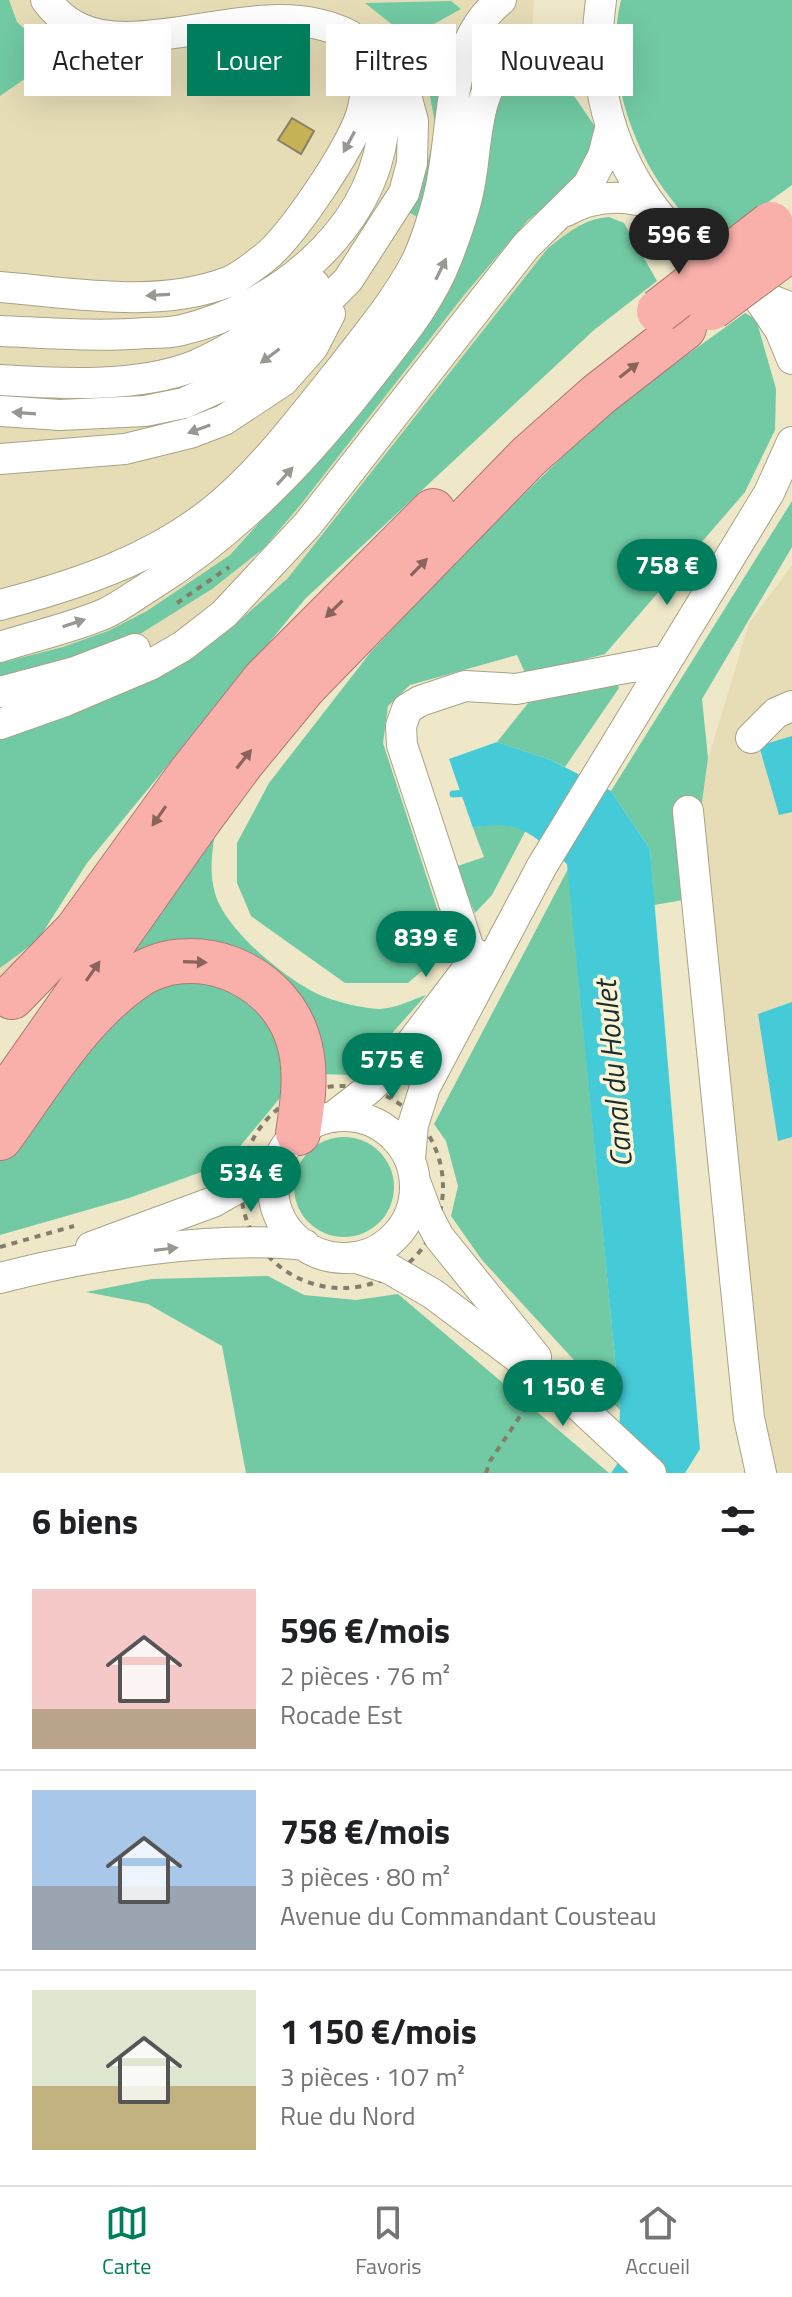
<!DOCTYPE html>
<html lang="fr">
<head>
<meta charset="utf-8">
<style>
  :root { --surface:#fff; --page:#f6f6f6; --text:#202124; --muted:#757577; --line:#e0e0e0; --accent:#007d5c }
  body { margin:0; font-family:"Titillium Web",sans-serif; background:var(--page); color:var(--text); height:100vh; display:flex; flex-direction:column; font-size:30px; white-space:nowrap }
  * { box-sizing:border-box; margin:0 }
  p { font-size:26px; color:var(--muted) }
  .icon { flex:none; width:44px; height:44px; fill:none; stroke:currentColor; stroke-width:2; stroke-linecap:round; stroke-linejoin:round }
  .map { position:relative; height:1473px; overflow:hidden }
  .sheet { display:flex; flex-direction:column; background:var(--surface); flex:1 }
  .sheet>* { flex:none }
  .top-card { position:absolute; left:24px; top:24px; width:744px; height:72px; display:flex; gap:16px }
  .price { position:absolute; translate:-50% -68px; padding:0 18px; border-radius:28px; background:var(--accent); color:#fff; font-size:26px; line-height:52px; filter:drop-shadow(0 2px 4px #0008) }
  .price::after { content:''; position:absolute; left:50%; top:48px; width:24px; height:18px; margin-left:-12px; background:inherit; clip-path:polygon(0 0,100% 0,50% 100%) }
  .price.selected { background:#222; color:#fff }
  ul { padding:0; list-style:none }
  li { display:flex; align-items:center; gap:24px; height:200px; padding:0 32px }
  li+li { border-top:2px solid var(--line) }
  li span { display:grid; place-items:center; flex:none; width:224px; height:160px; border-radius:0px; color:#555 }
  li>.icon { margin-inline-start:auto }
  span .icon { width:96px; height:96px; fill:#fffc; stroke-width:1 }
  li b { font-size:34px }
  h2 { display:flex; justify-content:space-between; align-items:center; height:96px; padding:0 32px; font-size:34px }
  .pill { padding:0 28px; border-radius:0px; background:var(--surface); box-shadow:0 8px 32px #0002; font-size:28px; line-height:72px }
  .pill.selected { background:var(--accent); color:#fff }
  .menu { display:flex; justify-content:space-around; align-items:center; height:112px; border-top:2px solid var(--line); background:var(--surface); font-size:22px; color:var(--muted) }
  .menu a { display:grid; justify-items:center; gap:4px }
  .menu .selected { color:var(--accent) }
  .map>svg:first-child { display:block }
</style>
</head>
<body>
<div class="map">
<svg width="792" height="1473" viewBox="0 0 792 1473">
  <rect width="100%" height="100%" fill="#eee7c8"/>
  <path fill="#e6ddb7" d="M0 0H534L529 95 597 269 281 618 40 905 0 1005Z
    M792 565V1473H747L689 899 708 759 749 623Z"/>
  <path fill="#71caa3" d="M0 0H9L17 22 55 58 0 96Z
    M621 0H792V185L708 245C690 221 667 197 652 171 623 119 607 59 621 0Z
    M451 1 461 9 409 38 365 3Z
    M454 38 459 46 425 221 403 209 427 165 436 128 429 91 440 52Z
    M534 74 548 76 565 83 594 125 596 145 578 181 528 220 464 295 302 503 264 548 212 589 140 634 89 657 0 681V663L63 647 108 631 147 611 230 555 323 452 498 95 519 78Z
    M609 217 624 223 657 281 594 330 305 599 87 863 38 940 0 968V736L166 672 239 621 288 578 548 248C568 233 583 219 609 217Z
    M745 313 756 319 776 389 775 430 745 492 605 654 526 675 517 655 410 685 388 706 383 743 445 933 436 959 408 983H345L251 916 237 883V843L269 783 370 653 468 548 612 409Z
    M792 501V547L702 699 708 758 689 899 654 905 650 849 611 791Z
    M615 678 619 688 565 767 551 760 497 742 533 697Z
    M497 823 526 830 492 895 475 913 455 867 484 857 473 828Z
    M215 832C212 853 209 872 215 893 224 929 290 984 325 997 341 1003 361 1008 379 1009 393 1009 412 1000 426 995L355 1075 314 1074 291 992 116 971Z
    M568 869 620 1410 482 1260 451 1216 458 1186 446 1141 434 1124Z
    M217 975 269 1012 289 1087 237 1150 207 1170 129 1198 0 1235V1153L136 990Z
    M294 1187a50 50 0 1 1 100 0a50 50 0 1 1-100 0Z
    M268 1276 304 1295 356 1300 398 1294 609 1473H246L222 1346 148 1304 86 1292 152 1279Z"/>
  <path fill="#45cad8" d="M792 736V812L779 815 759 746Z
    M497 742 551 760 611 791 650 849 700 1449 685 1473H611L618 1463 620 1410 567 864C533 836 521 818 473 828L449 759Z
    M792 1002V1137L778 1141 758 1014Z"/>
  <g fill="none" stroke-linecap="round" stroke-linejoin="round">
    <path stroke="#45cad8" stroke-width="7" d="M453 794 468 793"/>
  </g>
  <path fill="#c6b257" stroke="#888265" stroke-width="2" d="M292 118 314 131 301 154 278 140Z"/>
  <g fill="none" stroke-linecap="round" stroke-linejoin="round">
    <g stroke="#a9a285" stroke-width="32">
      <path id="minor" d="M601 0C581 138 662 263 792 308
        M566 211C593 196 620 194 649 203
        M0 287C74 293 157 309 228 282 241 277 252 267 263 259 291 238 351 148 361 115 369 89 369 55 349 35 280 0 201 37 125 37 92 37 66 27 46 0
        M755 293 780 330 792 359
        M0 331C48 333 98 337 146 333 158 333 171 333 182 330 274 308 366 236 382 139 386 117 382 95 378 73
        M0 380C59 384 138 388 194 366 215 357 234 346 253 334 277 320 296 306 314 284
        M0 411 60 415 145 411 184 403 224 385 272 356 348 280 404 193 412 163 413 121 407 99 395 75 356 42
        M0 459 125 449 190 433 224 420 283 381 313 347 330 314
        M0 605C76 585 152 560 214 510 263 470 301 418 340 370 366 336 394 303 414 266 424 248 431 224 437 203 456 138 442 47 501 0
        M0 647C34 636 71 628 104 614 120 607 135 595 150 586 241 529 310 454 375 370 403 334 431 300 447 258 456 235 466 208 470 183 478 140 474 91 509 60 536 36 578 69 601 85
        M0 692 75 672 135 649
        M0 724 65 701 150 665 183 646 224 614 308 524 526 246 588 185 603 156 611 125
        M751 738 776 713 792 706
        M688 811 749 1418 761 1473
        M473 961 402 745 401 726 407 709 420 701 465 686 516 689 667 660
        M273 1187a71 71 0 1 1 142 0a71 71 0 1 1-142 0Z
        M333 1117 369 1089 396 1063 478 955
        M410 1159 413 1125 425 1087 542 866 769 493 792 442
        M416 1184 428 1216 439 1237 536 1357
        M91 1247 213 1202 252 1180 280 1158
        M354 1257 390 1269 433 1294 565 1393 651 1473
        M0 1278C88 1255 215 1235 305 1245"/>
    </g>
    <g stroke="#ab7a73" stroke-width="46">
      <path id="highway" d="M12 997 77 930 189 775 265 679 433 511
        M0 1104 200 819 243 761 304 687 529 456 598 395 684 328
        M0 1138C40 1083 77 1019 133 979 191 938 275 971 297 1036 308 1067 303 1102 298 1133"/>
    </g>
    <path stroke="#837e69" stroke-width="4" stroke-dasharray="6 6" stroke-linecap="butt" d="M177 603 229 567
      M241 1187a101 101 0 1 1 202 0a101 101 0 1 1-202 0Z
      M0 1247 74 1226
      M486 1473 490 1461 531 1400"/>
    <use href="#minor" stroke="#fff" stroke-width="30"/>
    <use href="#highway" stroke="#f9afaa" stroke-width="44"/>
    <g stroke="#ab7a73" stroke-width="46" stroke-linecap="butt">
      <path id="highway-bridge" d="M711 308 792 248
        M659 311 771 224"/>
    </g>
    <use href="#highway-bridge" stroke="#f9afaa" stroke-width="44"/>
  </g>
  <defs><path id="oneway-solid" d="M-6-.8H1V-3.2L6.5 0L1 3.2V.8H-6Z" transform="scale(2)"/></defs>
  <g fill="#989792">
    <use href="#oneway-solid" transform="translate(349 142) rotate(118)"/>
    <use href="#oneway-solid" transform="translate(441 269) rotate(-64)"/>
    <use href="#oneway-solid" transform="translate(158 295) rotate(177)"/>
    <use href="#oneway-solid" transform="translate(270 356) rotate(143)"/>
    <use href="#oneway-solid" transform="translate(24 413) rotate(-176)"/>
    <use href="#oneway-solid" transform="translate(199 429) rotate(160)"/>
    <use href="#oneway-solid" transform="translate(285 476) rotate(-48)"/>
    <use href="#oneway-solid" transform="translate(74 623) rotate(-18)"/>
    <use href="#oneway-solid" transform="translate(166 1249) rotate(-7)"/>
  </g>
  <g fill="#8a645c">
    <use href="#oneway-solid" transform="translate(629 370) rotate(-38)"/>
    <use href="#oneway-solid" transform="translate(419 567) rotate(-46)"/>
    <use href="#oneway-solid" transform="translate(334 609) rotate(135)"/>
    <use href="#oneway-solid" transform="translate(244 759) rotate(-52)"/>
    <use href="#oneway-solid" transform="translate(159 816) rotate(125)"/>
    <use href="#oneway-solid" transform="translate(195 962) rotate(2)"/>
    <use href="#oneway-solid" transform="translate(93 971) rotate(-55)"/>
  </g>
  <g text-anchor="middle" stroke-width="7" stroke-linejoin="round" paint-order="stroke">
    <g font-size="30" font-style="italic" fill="#172d30" stroke="#fbf4d5">
      <text transform="translate(614 1074) rotate(-95)" y="10">Canal du Houlet</text>
    </g>
  </g>
</svg>
<b class="price selected" style="left:679px;top:276px">596 €</b>
<b class="price" style="left:667px;top:607px">758 €</b>
<b class="price" style="left:426px;top:979px">839 €</b>
<b class="price" style="left:392px;top:1101px">575 €</b>
<b class="price" style="left:251px;top:1214px">534 €</b>
<b class="price" style="left:563px;top:1428px">1 150 €</b>
<div class="top-card">
<a class="pill">Acheter</a>
<a class="pill selected">Louer</a>
<a class="pill">Filtres</a>
<a class="pill">Nouveau</a>
</div>
</div>
<section class="sheet">
<h2>6 biens<svg class="icon" aria-label="filters" viewBox="0 0 24 24"><path d="M4 7h16M4 17h16"/><circle cx="9" cy="7" r="2"/><circle cx="15" cy="17" r="2"/></svg></h2>
<ul>
<li><span style="background:linear-gradient(#f6c9c9 75%,#b9a48a 0)"><svg class="icon" aria-label="home" viewBox="0 0 24 24"><path d="M3 11l9-7 9 7M6 9v11h12V9"/></svg></span><div><b>596 €/mois</b><p>2 pièces · 76 m²</p><p>Rocade Est</p></div></li>
<li><span style="background:linear-gradient(#a9c7e8 60%,#9aa5b1 0)"><svg class="icon" aria-label="home" viewBox="0 0 24 24"><path d="M3 11l9-7 9 7M6 9v11h12V9"/></svg></span><div><b>758 €/mois</b><p>3 pièces · 80 m²</p><p>Avenue du Commandant Cousteau</p></div></li>
<li><span style="background:linear-gradient(#dfe7d0 60%,#c2b280 0)"><svg class="icon" aria-label="home" viewBox="0 0 24 24"><path d="M3 11l9-7 9 7M6 9v11h12V9"/></svg></span><div><b>1 150 €/mois</b><p>3 pièces · 107 m²</p><p>Rue du Nord</p></div></li>
</ul>
</section>
<nav class="menu">
<a class="selected"><svg class="icon" aria-label="map" viewBox="0 0 24 24"><path d="M3 6l6-2 6 2 6-2v14l-6 2-6-2-6 2zM9 4v14M15 6v14"/></svg>Carte</a>
<a><svg class="icon" aria-label="saved" viewBox="0 0 24 24"><path d="M7 4h10v16l-5-4-5 4z"/></svg>Favoris</a>
<a><svg class="icon" aria-label="home" viewBox="0 0 24 24"><path d="M3 11l9-7 9 7M6 9v11h12V9"/></svg>Accueil</a>
</nav>
</body>
</html>
